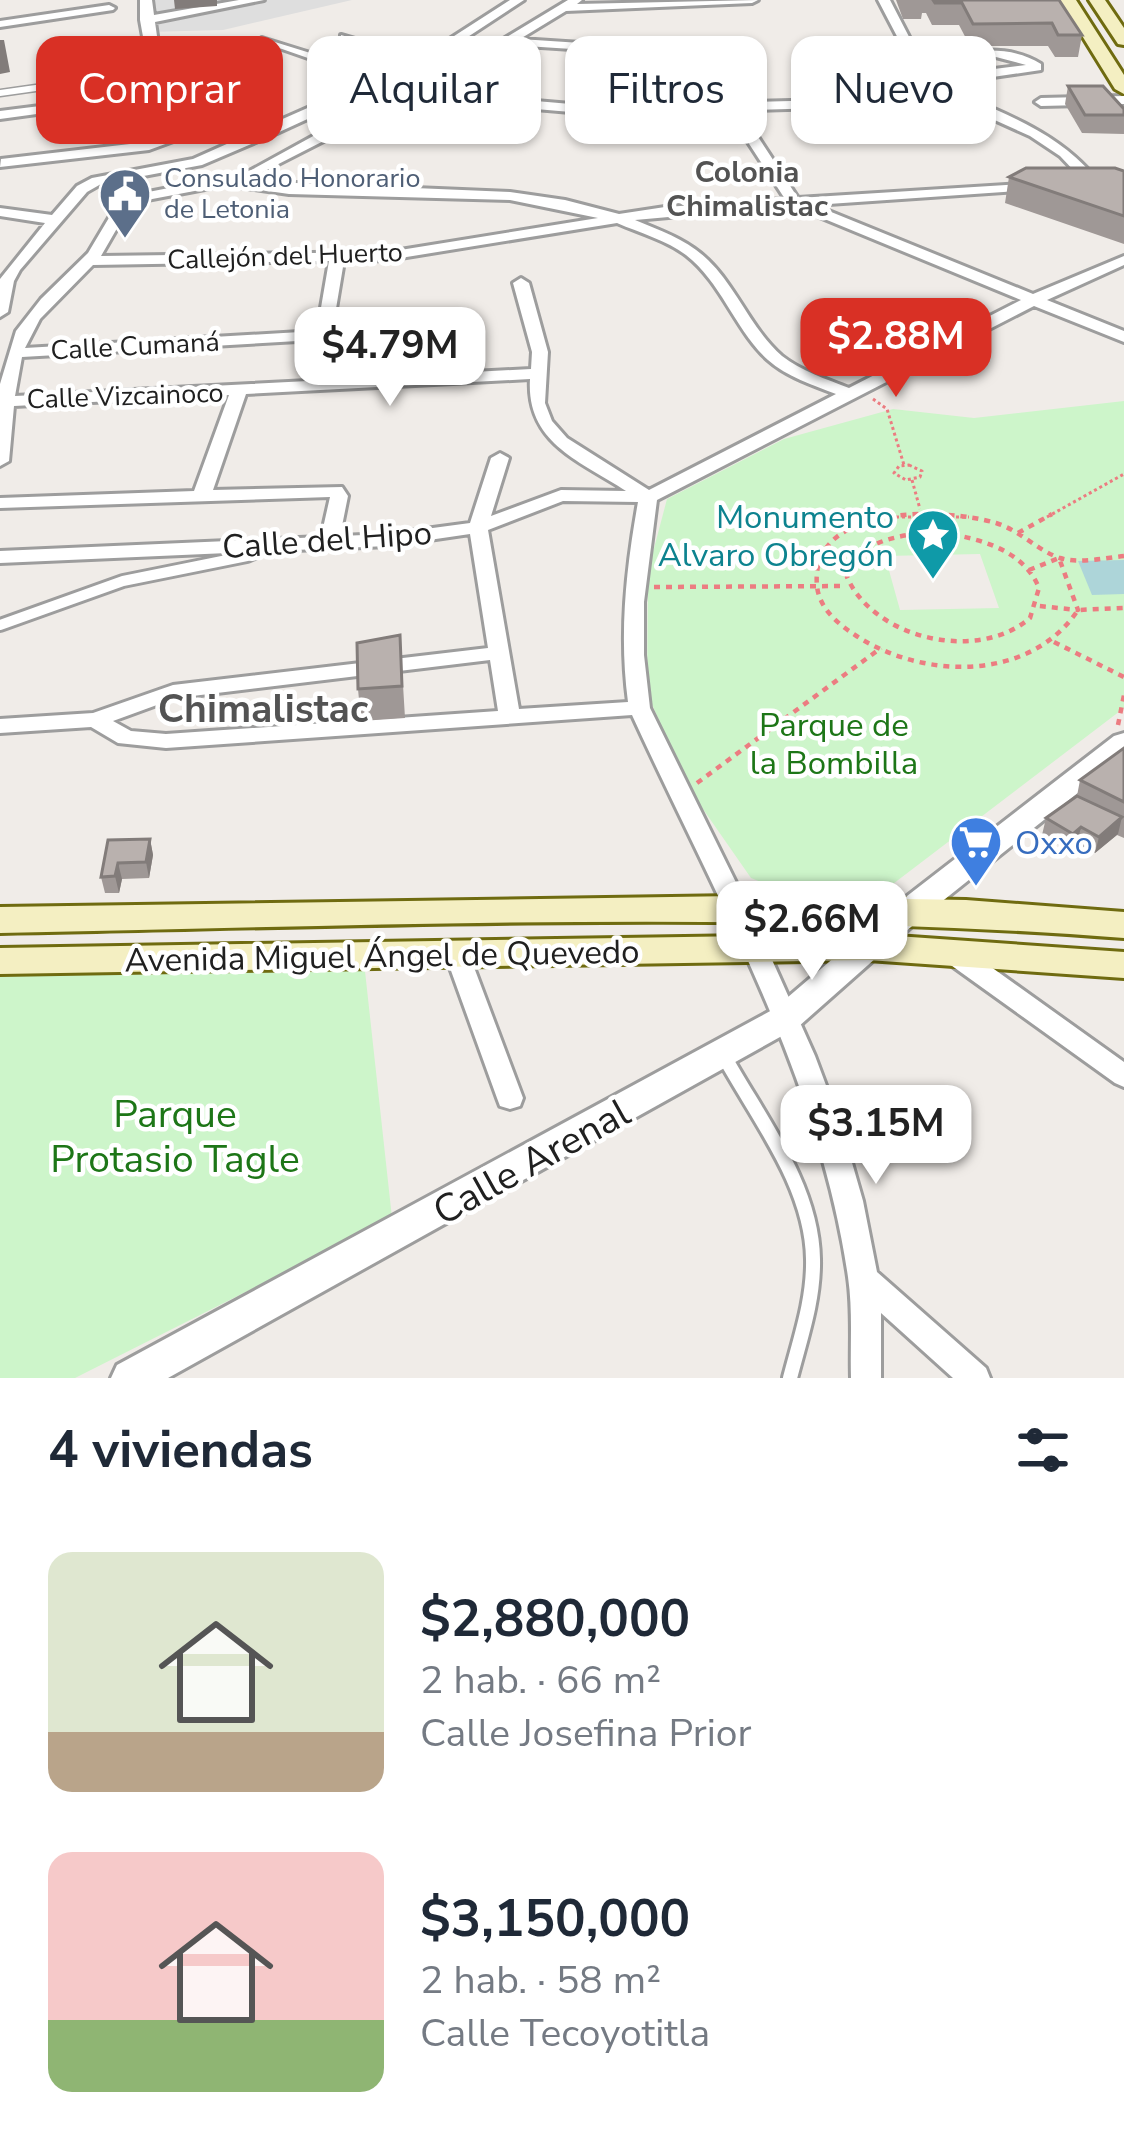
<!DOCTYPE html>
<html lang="es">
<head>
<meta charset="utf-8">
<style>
  :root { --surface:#fff; --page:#f6f6f7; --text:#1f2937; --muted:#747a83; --accent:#d93025 }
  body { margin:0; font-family:"Nunito Sans",sans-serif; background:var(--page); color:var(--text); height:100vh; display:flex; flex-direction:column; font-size:45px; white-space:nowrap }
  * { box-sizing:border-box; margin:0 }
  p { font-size:39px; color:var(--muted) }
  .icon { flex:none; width:66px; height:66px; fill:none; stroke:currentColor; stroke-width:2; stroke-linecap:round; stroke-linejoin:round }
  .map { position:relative; height:1378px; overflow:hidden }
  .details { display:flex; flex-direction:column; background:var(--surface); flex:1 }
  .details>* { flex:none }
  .guide { position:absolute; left:36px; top:36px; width:1053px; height:108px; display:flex; gap:24px }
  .price { position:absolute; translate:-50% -102px; padding:0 27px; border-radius:24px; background:#fff; color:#222; font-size:39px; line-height:78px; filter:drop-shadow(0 3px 6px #0008) }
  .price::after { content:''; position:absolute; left:50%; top:72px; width:36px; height:27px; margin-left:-18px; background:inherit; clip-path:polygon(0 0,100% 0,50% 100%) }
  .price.selected { background:var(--accent); color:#fff }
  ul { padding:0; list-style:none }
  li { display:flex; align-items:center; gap:36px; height:300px; padding:0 48px }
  li span { display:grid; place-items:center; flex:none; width:336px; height:240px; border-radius:24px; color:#555 }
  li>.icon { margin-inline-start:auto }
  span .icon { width:144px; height:144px; fill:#fffc; stroke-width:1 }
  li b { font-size:51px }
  h2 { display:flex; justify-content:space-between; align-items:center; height:144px; padding:0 48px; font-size:51px }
  .pill { padding:0 42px; border-radius:24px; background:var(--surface); box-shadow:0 3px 9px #0004; font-size:42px; line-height:108px }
  .pill.selected { background:var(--accent); color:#fff }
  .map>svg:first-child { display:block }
</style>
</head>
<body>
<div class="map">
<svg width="1124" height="1378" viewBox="0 0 1124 1378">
  <rect width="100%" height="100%" fill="#f0ece8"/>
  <path fill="#dedede" d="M146 0H352L223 30 148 32Z"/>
  <path fill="#cdf5ca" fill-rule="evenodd" d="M1124 401V708L885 890 783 891 751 878 689 789 647 693 648 571 667 499 784 439 893 409 974 418ZM980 554 999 608 900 610 885 556Z
    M364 962 392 1218 75 1378H0V968Z"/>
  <path fill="#add5d9" d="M1124 560V594L1092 595 1078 561Z"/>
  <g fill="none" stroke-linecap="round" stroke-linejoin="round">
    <g stroke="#9d9d9d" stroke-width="9">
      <path id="service-far2" d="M0 93 64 84"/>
    </g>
    <g stroke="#9d9d9d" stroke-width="16">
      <path id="service-far1" d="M0 625 123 581 247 556 270 546"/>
    </g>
    <g stroke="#9d9d9d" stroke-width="20">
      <path id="service" d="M724 1056C758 1118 812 1185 813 1259 814 1300 800 1339 790 1378"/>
    </g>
    <g stroke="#9d9d9d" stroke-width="6">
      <path id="minor" d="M140 0H152L154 15 239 0H264L155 22 165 92 207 109 269 125 371 80 262 42V38L381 75 410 62 341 39V35L420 58 510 0H524L425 65 277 133 202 165 101 184 87 192 20 270 14 281 8 312 0 317V279L45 223 0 216V208L52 215 77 186 92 178 193 159 258 130 225 122 149 150 0 167 1 159 147 142 211 118 155 97 152 90 106 114 96 111 151 81 140 20Z
        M568 0H582L577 4 758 0 752 3 566 11 520 39 687 50 703 61 733 97 752 102 945 97 923 86 878 0H890L921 60C961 53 1005 41 1041 64V70L986 78 929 74 934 84C990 108 1052 127 1093 175L1090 183 1069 186V180L1079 176 1060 156 1030 136 959 104 752 110 743 114 798 198 1036 183V189L1031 190 814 205 1033 294 1124 256V265L1047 300 1124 331V342L1034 306 657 500 644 602V655L650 708 752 915 815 1056 842 1128 863 1201 877 1272 986 1368 990 1378H953L881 1313V1378H851C850 1345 853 1311 848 1277 819 1076 716 898 632 715L166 748 118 743 91 727 0 733V719L93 713 173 685 488 648 470 534 388 546 0 563V551L321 537 330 497 0 508V498L194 491 229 395 14 406 9 461 0 466V384L16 331 41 299 88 253 116 206 138 194 246 173 337 123 421 89ZM510 45 680 56 695 67 722 100 710 105 629 109 524 100 400 107 429 95ZM996 57 1026 65 986 70 925 66ZM524 108 629 117 720 111 731 116 785 199 665 207 619 214 565 200 510 192 245 181 347 129 387 112 393 115ZM226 185 289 194 510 200 598 218 388 252 101 256 127 211 147 200ZM793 206 1021 300 849 388C826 379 801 371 782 356 751 329 737 288 708 260 688 240 661 231 635 220ZM617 223C640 233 666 240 686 255 722 283 735 330 768 360 787 377 813 385 836 394L649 490 567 438 552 421 545 403 548 352 529 283 521 278 513 283 532 352 531 369 324 380 344 261 388 260ZM329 261 317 331 25 348 40 319 93 265ZM315 340 308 381 15 396 22 357ZM530 379C526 443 580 461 626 491L561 490 491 516 509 458 500 453 491 458 470 523 388 534 340 536 348 496 342 487 213 490 246 394ZM563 501 638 502C626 569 619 635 628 702L519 709 488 530ZM490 660 498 711 166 734 131 731 113 721 176 698Z
        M109 5 115 8 113 10 0 27V21Z
        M1124 96V104L1041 106 1035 102 1041 98Z
        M40 106 46 110 44 113 0 119V111Z
        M950 942 959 944 1124 1062V1087L1115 1083 941 958 938 951 941 944Z
        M457 945 466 947 469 954 523 1098 520 1106 510 1109 500 1106 497 1098 445 954 448 947Z"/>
    </g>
    <g stroke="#9d9d9d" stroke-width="6">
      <path id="tertiary" d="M1124 733V756L920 919 798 1027 168 1378H111L117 1365 774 1009 898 903 1114 736Z"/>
    </g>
    <g stroke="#6f6b10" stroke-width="6">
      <path id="secondary" d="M1060 0H1076L1124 75V94L1115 89Z
        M1089 0H1105L1124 28V45L1118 44Z
        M736 896 966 900 1124 912V938C750 909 375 926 0 933V907Z
        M868 934 1124 952V978L868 960 0 974V948Z"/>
    </g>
    <path stroke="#ec7c81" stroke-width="3" stroke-dasharray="3 3" stroke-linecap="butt" d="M873 399 887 409 904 465
      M909 465 922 471 920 477 906 480 894 473 899 466Z
      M912 480 920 509
      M890 517H969
      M1047 517 1124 474"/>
    <path stroke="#ec7c81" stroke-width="4.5" stroke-dasharray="6 6" stroke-linecap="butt" d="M929 531C970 536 1022 546 1039 588L1030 618C978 663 874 639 847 577 860 539 894 538 929 531Z
      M1018 533 1052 514
      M1124 556C1104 558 1079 564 1060 558 1038 551 1021 531 996 523 942 507 809 504 817 586 819 608 838 624 855 635 923 680 1030 682 1078 610L1124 608
      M1029 570 1059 558 1078 610 1039 606
      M654 587 846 586
      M1054 642 1124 677
      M1118 725 1124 695
      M697 783 881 648"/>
    <use href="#service-far2" stroke="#fff" stroke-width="6"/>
    <use href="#service-far1" stroke="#fff" stroke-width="10"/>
    <use href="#service" stroke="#fff" stroke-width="14"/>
    <use href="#minor" fill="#fff" fill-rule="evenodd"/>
    <use href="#tertiary" fill="#fff" fill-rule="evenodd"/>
    <use href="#secondary" fill="#f4efc2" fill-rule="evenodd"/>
  </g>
  <path fill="#9f9896" d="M896 0H1059L1082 35 1078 57H1055L1048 46H970L959 25H932L926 13H922L921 19H903Z
    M1068 86 1124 109V134L1082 133 1065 104Z
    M1124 171V244L1005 203 1009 177Z
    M400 635 405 718 361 721 358 689Z
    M1124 748V838L1117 835 1095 853 1077 844 1069 851 1042 835 1046 818 1077 796 1080 780Z
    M150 839 153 855 149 878 122 879 119 893H105L101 877Z"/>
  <path fill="#827c7a" d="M174 0H217V6L175 9Z
    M0 40H4L10 72 0 74Z
    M1122 817 1118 834 1095 853 1099 837Z
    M1081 827 1077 844 1069 851 1073 834Z
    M150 839 153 855 149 878 146 862Z
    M118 863 122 879 119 893 115 876Z"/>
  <path fill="#b9b1ae" stroke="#827c7a" stroke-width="3" d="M933 0H1059L1082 35H1058L1052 23 973 24 962 3H935Z
    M1068 86H1103L1124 109V115H1085Z
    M1026 168H1115L1124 171V216L1009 177Z
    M400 635 402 686 358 689 357 643Z
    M1124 748V802L1080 780Z
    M1077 796 1122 817 1099 837 1081 827 1073 834 1046 818Z
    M150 839 146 862 118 863 115 876 101 877 108 840Z"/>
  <defs>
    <g id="civic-pin" transform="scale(2.7)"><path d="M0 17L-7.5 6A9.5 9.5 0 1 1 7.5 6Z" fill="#5c6f8a" stroke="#fff"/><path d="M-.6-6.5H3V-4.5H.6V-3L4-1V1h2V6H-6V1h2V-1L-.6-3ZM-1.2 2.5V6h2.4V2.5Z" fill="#fff"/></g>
    <g id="sight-pin" transform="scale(2.7)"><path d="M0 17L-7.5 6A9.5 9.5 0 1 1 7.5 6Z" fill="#0f9aa8" stroke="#fff"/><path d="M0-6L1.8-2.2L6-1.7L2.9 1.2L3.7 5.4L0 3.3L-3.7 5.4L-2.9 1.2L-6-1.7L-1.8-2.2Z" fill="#fff"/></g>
    <g id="supermarket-pin" transform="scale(2.7)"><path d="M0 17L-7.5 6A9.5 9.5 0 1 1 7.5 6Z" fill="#3f7fe0" stroke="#fff"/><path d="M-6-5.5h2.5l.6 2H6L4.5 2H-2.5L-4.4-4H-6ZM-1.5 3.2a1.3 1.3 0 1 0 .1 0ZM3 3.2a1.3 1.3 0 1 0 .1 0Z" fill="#fff"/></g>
  </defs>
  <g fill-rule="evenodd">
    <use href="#civic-pin" x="125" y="194"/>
    <use href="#sight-pin" x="933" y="535"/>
    <use href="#supermarket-pin" x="976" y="842"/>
  </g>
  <g text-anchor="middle" stroke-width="9" stroke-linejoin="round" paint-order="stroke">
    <g font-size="27" fill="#4e5e75" stroke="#fff" text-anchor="start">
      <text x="164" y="187">Consulado Honorario<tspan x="164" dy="31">de Letonia</tspan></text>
    </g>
    <g font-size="27" fill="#202020" stroke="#fff">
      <text transform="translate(285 256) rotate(-2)" y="9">Callejón del Huerto</text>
      <text transform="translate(135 346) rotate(-3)" y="9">Calle Cumaná</text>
      <text transform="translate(125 396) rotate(-2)" y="9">Calle Vizcainoco</text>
    </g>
    <g font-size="30" font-weight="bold" fill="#535353" stroke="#fff">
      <text x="747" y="182">Colonia<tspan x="747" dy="34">Chimalistac</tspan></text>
    </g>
    <g font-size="33" fill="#0d838f" stroke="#fff" text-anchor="end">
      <text x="894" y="528">Monumento<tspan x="894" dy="38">Alvaro Obregón</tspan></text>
    </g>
    <g font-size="33" fill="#202020" stroke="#fff">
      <text transform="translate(327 539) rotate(-4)" y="12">Calle del Hipo</text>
      <text transform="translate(382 955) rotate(-1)" y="12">Avenida Miguel Ángel de Quevedo</text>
    </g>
    <g font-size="33" fill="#1d7617" stroke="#fff">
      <text x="834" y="736">Parque de<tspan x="834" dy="38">la Bombilla</tspan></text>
    </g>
    <g font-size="33" fill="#366cbe" stroke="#fff" text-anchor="start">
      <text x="1015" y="854">Oxxo</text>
    </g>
    <g font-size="39" font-weight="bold" fill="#535353" stroke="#fff">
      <text x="263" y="722">Chimalistac</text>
    </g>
    <g font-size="39" fill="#1d7617" stroke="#fff">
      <text x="175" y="1127">Parque<tspan x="175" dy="45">Protasio Tagle</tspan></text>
    </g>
    <g font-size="39" fill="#202020" stroke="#fff">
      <text transform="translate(531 1161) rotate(-29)" y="14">Calle Arenal</text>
    </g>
  </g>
</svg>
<b class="price selected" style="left:896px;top:400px">$2.88M</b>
<b class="price" style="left:390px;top:409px">$4.79M</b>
<b class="price" style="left:812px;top:983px">$2.66M</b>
<b class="price" style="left:876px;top:1187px">$3.15M</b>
<div class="guide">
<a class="pill selected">Comprar</a>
<a class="pill">Alquilar</a>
<a class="pill">Filtros</a>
<a class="pill">Nuevo</a>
</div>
</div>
<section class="details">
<h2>4 viviendas<svg class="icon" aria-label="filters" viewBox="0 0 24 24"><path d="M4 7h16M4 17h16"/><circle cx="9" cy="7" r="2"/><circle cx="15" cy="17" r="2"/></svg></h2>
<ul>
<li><span style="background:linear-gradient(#dfe7d0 75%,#b9a48a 0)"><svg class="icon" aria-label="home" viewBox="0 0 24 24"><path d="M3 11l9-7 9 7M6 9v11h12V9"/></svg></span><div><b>$2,880,000</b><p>2 hab. · 66 m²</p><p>Calle Josefina Prior</p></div></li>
<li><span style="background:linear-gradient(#f6c9c9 70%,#8fb573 0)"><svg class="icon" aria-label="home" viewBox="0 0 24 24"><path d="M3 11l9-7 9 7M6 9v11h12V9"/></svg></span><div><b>$3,150,000</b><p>2 hab. · 58 m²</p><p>Calle Tecoyotitla</p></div></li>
</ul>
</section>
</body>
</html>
